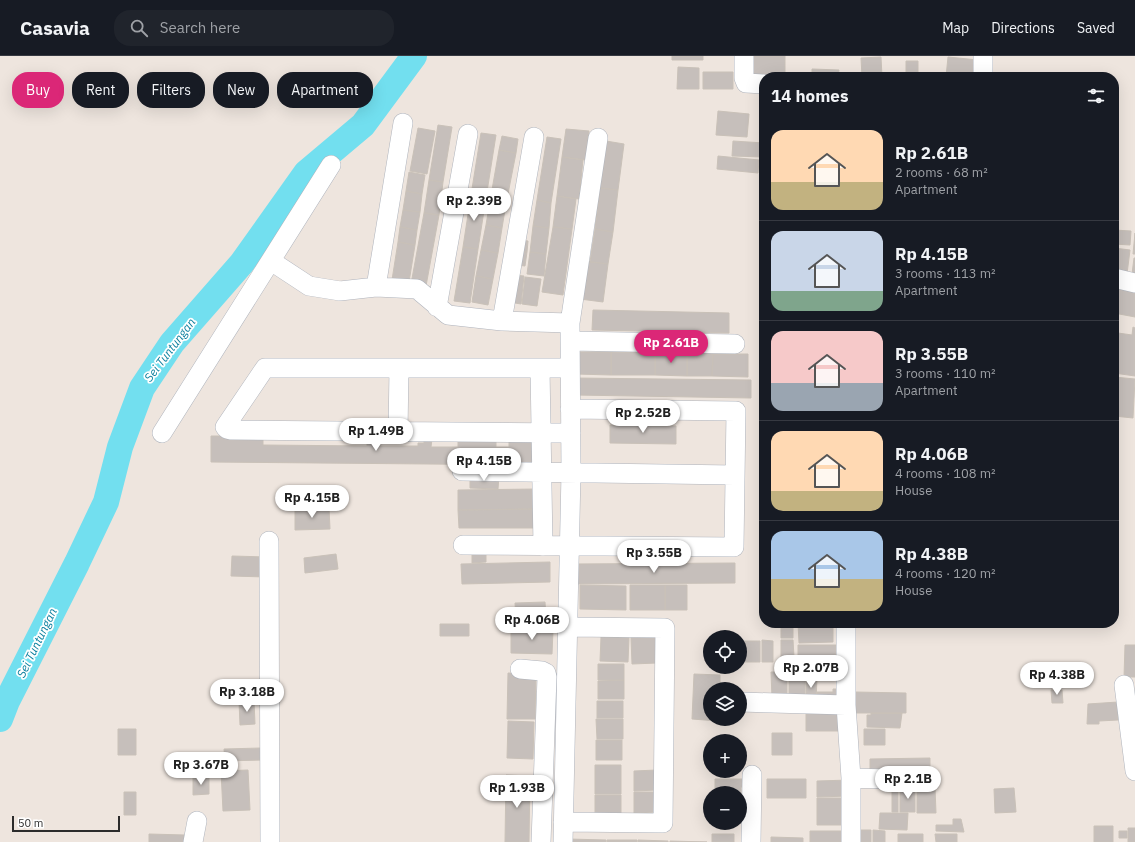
<!DOCTYPE html>
<html lang="en">
<head>
<meta charset="utf-8">
<style>
  :root { --surface:#171b24; --page:#20242c; --text:#f1f3f6; --muted:#9ea1a6; --line:#363941; --accent:#db2777 }
  body { margin:0; font-family:"IBM Plex Sans",sans-serif; background:var(--page); color:var(--text); height:100vh; display:flex; flex-direction:column; font-size:15px; white-space:nowrap }
  * { box-sizing:border-box; margin:0 }
  p { font-size:13px; color:var(--muted) }
  .icon { flex:none; width:22px; height:22px; fill:none; stroke:currentColor; stroke-width:2; stroke-linecap:round; stroke-linejoin:round }
  .map { position:relative; flex:1; overflow:hidden }
  .panel { position:absolute; left:759px; top:16px; width:360px; height:556px; display:flex; flex-direction:column; background:var(--surface); border-radius:16px; box-shadow:0 4px 16px #0002 }
  .panel>* { flex:none }
  .top-card { position:absolute; left:12px; top:16px; width:380px; height:36px; display:flex; gap:8px }
  .controls { position:absolute; left:703px; top:574px; display:grid; gap:8px }
  .controls a { display:grid; place-items:center; width:44px; height:44px; border-radius:50%; background:var(--surface); box-shadow:0 4px 16px #0002; font-size:20px }
  .scale { position:absolute; left:12px; bottom:10px; width:108px; box-sizing:border-box; padding-left:4px; border:2px solid #2c2c2c; border-top:0; font-size:11px; line-height:14px; white-space:nowrap; color:#2c2c2c; -webkit-text-stroke:3px #fff; paint-order:stroke }
  .price { position:absolute; translate:-50% -34px; padding:0 9px; border-radius:14px; background:#fff; color:#222; font-size:13px; line-height:26px; filter:drop-shadow(0 1px 2px #0008) }
  .price::after { content:''; position:absolute; left:50%; top:24px; width:12px; height:9px; margin-left:-6px; background:inherit; clip-path:polygon(0 0,100% 0,50% 100%) }
  .price.active { background:var(--accent); color:#fff }
  ul { padding:0; list-style:none }
  li { display:flex; align-items:center; gap:12px; height:100px; padding:0 12px }
  li+li { border-top:1px solid var(--line) }
  li span { display:grid; place-items:center; flex:none; width:112px; height:80px; border-radius:12px; color:#555 }
  li>.icon { margin-inline-start:auto }
  span .icon { width:48px; height:48px; fill:#fffc; stroke-width:1 }
  li b { font-size:17px }
  h2 { display:flex; justify-content:space-between; align-items:center; height:48px; padding:0 12px; font-size:17px }
  .chip { padding:0 14px; border-radius:16px; background:var(--surface); box-shadow:0 4px 16px #0002; font-size:14px; line-height:36px }
  .chip.active { background:var(--accent); color:#fff }
  header { display:flex; align-items:center; gap:24px; box-sizing:border-box; height:56px; padding:0 20px; background:var(--surface); border-bottom:1px solid var(--line) }
  header strong { font-size:19px }
  nav { display:flex; gap:22px; margin-inline-start:auto; font-size:14px }
  .search { width:280px; height:36px; background:var(--page); display:flex; align-items:center; gap:10px; box-sizing:border-box; padding:0 14px; border-radius:16px; color:var(--muted); font-size:15px }
  .map>svg:first-child { display:block }
</style>
</head>
<body>
<header>
<strong>Casavia</strong>
<div class="search"><svg class="icon" aria-label="search" viewBox="0 0 24 24"><circle cx="10" cy="10" r="6"/><path d="M15 15l6 6"/></svg>Search here</div>
<nav><a>Map</a><a>Directions</a><a>Saved</a></nav>
</header>
<div class="map">
<svg width="1135" height="786" viewBox="0 0 1135 786">
  <rect width="100%" height="100%" fill="#eee5de"/>
  <g fill="none" stroke-linecap="round" stroke-linejoin="round">
    <path stroke="#72dfef" stroke-width="26" d="M0 663 7 645 77 507 106 446 120 391 142 332 172 287 242 207 306 117 363 69 414 0"/>
  </g>
  <path fill="#c6bfbb" stroke="#c9c1b8" d="M672 0H703V4H672Z
    M749 0H785V21H764L749 24Z
    M881 1 882 21H862L861 2Z
    M948 1 978 4 977 21H946Z
    M906 5H918V21H906Z
    M678 11 699 12V33H677Z
    M812 13 839 14 838 21H812Z
    M703 16H733V33H703Z
    M718 55 749 58 747 81 716 79Z
    M438 69 452 71 443 126 429 124Z
    M418 72 435 75 427 118 410 115Z
    M566 73 589 75 586 104 562 101Z
    M481 77 496 79 486 142 471 139Z
    M502 80 518 83 516 97 499 94Z
    M547 81 561 83 551 147 537 144Z
    M606 85 624 88 618 134 600 132Z
    M733 85 764 87V101L732 100Z
    M499 94 516 97 506 148 490 145Z
    M718 100 759 104 758 117 717 113Z
    M562 101 583 104 579 143 557 140Z
    M409 116 425 119 422 138 406 135Z
    M429 124 443 126 439 159 424 157Z
    M600 132 618 134 613 176 595 173Z
    M406 135 422 138 420 156 403 154Z
    M471 139 486 142 478 193 463 191Z
    M557 140 576 143 572 173 553 171Z
    M537 144 551 147 549 172 533 170Z
    M490 145 506 148 502 172 486 169Z
    M403 154 420 156 417 174 400 171Z
    M424 157 439 159 426 230 411 228Z
    M486 169 502 172 498 197 481 194Z
    M533 170 549 172 546 198 530 196Z
    M400 171 417 174 415 189 398 186Z
    M553 171 572 173 563 239 542 236Z
    M595 173 613 176 608 208 590 206Z
    M1114 174 1131 175 1130 189 1114 188Z
    M1135 177V198H1133Z
    M520 184 528 185 527 196 519 195Z
    M398 186 415 189 409 226 392 224Z
    M463 191 478 193 470 247 454 245Z
    M1114 192 1130 194 1127 218 1114 216Z
    M481 194 498 197 493 223 476 220Z
    M519 195 527 196 525 210 517 209Z
    M530 196 546 198 544 220 527 218Z
    M1134 202H1135V219L1132 218Z
    M585 205 608 208 603 246 580 243Z
    M513 219 524 220 521 248 509 246Z
    M476 220 493 223 488 249 472 246Z
    M525 221 541 223 537 250 522 248Z
    M1114 230 1135 234V261L1114 257Z
    M593 254 729 257V277L592 274Z
    M1133 271 1135 272V320L1114 317 1118 277 1132 279Z
    M576 296H611V319L576 318Z
    M611 296 655 297V319H611Z
    M655 297H687V320L655 319Z
    M687 297 713 298 712 320H687Z
    M713 298H748V321L712 320Z
    M1114 321 1135 323 1133 362 1114 360Z
    M575 322 751 324V342L575 339Z
    M610 369 676 370V388L610 387Z
    M211 380H263V389L367 390V382H380V390H418V387H424V383H432L431 391H458V382H496V391H509V382H536V409L211 406Z
    M470 419 499 420 498 433 470 432Z
    M536 433 537 453 458 454V434Z
    M329 452 330 473 295 474V453Z
    M537 453 536 472H459L458 454Z
    M472 495H486V506L472 507Z
    M336 498 338 513 305 517 304 502Z
    M232 500 267 501 266 521 231 520Z
    M550 506V526L462 528 461 508Z
    M735 507V527L573 528V508Z
    M580 529 626 530V554L580 553Z
    M630 529H665V554H630Z
    M665 529H687V554H665Z
    M545 546 546 562 516 563 515 547Z
    M781 567H793V582H781Z
    M798 567H833V586L799 587Z
    M440 568H469V580H440Z
    M511 573 553 574 552 598 511 597Z
    M729 579H739V581H729Z
    M601 581 629 582 628 606 600 605Z
    M656 581 657 607 632 608 631 582Z
    M762 584 773 585V606H762Z
    M781 584H793L794 601 781 602Z
    M744 585H760V606H743Z
    M798 589H836V602H798Z
    M1125 589H1135V621H1124Z
    M781 603H791V614H782Z
    M798 605H836V617L798 618Z
    M598 608H624V624H598Z
    M771 616H787V642H772Z
    M508 617 536 618 535 663H507Z
    M694 618 720 619V633H710V663H718V665L692 663Z
    M789 621H805V645H789Z
    M806 621H817L816 646H806Z
    M624 624V643H598V625Z
    M833 633H844V645L817 642V636H833Z
    M1051 634H1062L1063 647H1052Z
    M855 636 906 637V657H855Z
    M239 645H254L255 668 240 669Z
    M597 645H623V662H597Z
    M1118 646V664L1099 665V668H1087L1088 648Z
    M806 656H844V675H806Z
    M871 657H902L900 672 867 671V659H871Z
    M596 663H623V683H597Z
    M508 665 534 666 533 703 507 702Z
    M118 673H136V699H118Z
    M864 673H885V689H864Z
    M772 677H792V699H772Z
    M596 684H622V704H596Z
    M261 692 262 704 225 705 224 693Z
    M930 702V719L870 720V703Z
    M595 709H621V738H595Z
    M248 714 250 754 223 755 221 715Z
    M657 714 658 734 634 735V715Z
    M506 719 530 720 529 786H505Z
    M193 722H209V738L193 739Z
    M715 723H750V731H741V738L740 737H715Z
    M767 723H806V742H767Z
    M850 724V740L817 741V725Z
    M900 731H915V756H900Z
    M892 732H898V756H892Z
    M917 732H935L936 757H917Z
    M1014 732 1016 756 995 757 994 733Z
    M124 736H136V759H124Z
    M634 736H658V756L634 757Z
    M595 739H621V759H595Z
    M708 740H710V758H708Z
    M740 740H747V767H740Z
    M817 742H850V769H817Z
    M880 757H908L907 774 879 773Z
    M953 763H961L964 776 936 775V769H953Z
    M1094 770H1113V786H1094Z
    M1128 772H1135V786H1128Z
    M857 774H871V786H857Z
    M873 774 885 775V786H873Z
    M810 775H848V786H810Z
    M1119 775H1127V782H1119Z
    M149 778 185 779V786H149Z
    M712 778H734V786H712Z
    M898 778H923V786H898Z
    M935 778H957V786H936Z
    M771 781 803 782V786H771Z
    M568 783 606 784V786H568Z
    M607 784H637V786H607Z
    M638 784 668 785V786H638Z
    M670 785 707 786H670Z"/>
  <g fill="none" stroke-linecap="round" stroke-linejoin="round">
    <g stroke="#aeb3bc" stroke-width="20">
      <path id="minor" d="M744 0V22L746 27 764 28
        M983 0V21
        M403 67 376 231 417 233 448 259 502 265
        M534 81 502 265 570 267
        M271 205 309 230 340 235 376 231
        M1114 222 1135 227
        M437 251 468 78
        M570 285 735 288
        M540 312 543 490
        M570 312H265L225 371 227 373 231 374 571 377
        M398 376 399 313
        M162 377 331 109
        M462 415 735 419
        M269 485 270 786
        M463 489 734 491 736 355 570 353
        M846 567V649L851 722V786
        M520 613 542 615 546 617 547 621 541 786
        M1124 629 1135 715
        M740 646 846 649
        M851 722 928 724
        M563 766 663 767 665 572 568 571
        M193 786 197 765
        M563 786 571 417 570 267 598 82
        M751 786 752 719"/>
    </g>
    <use href="#minor" stroke="#fff" stroke-width="19"/>
  </g>
  <g text-anchor="middle" stroke-width="3.5" stroke-linejoin="round" paint-order="stroke">
    <g font-size="12" font-style="italic" fill="#0d809f" stroke="#fff">
      <text transform="translate(170 294) rotate(-53)" y="4">Sei Tuntungan</text>
      <text transform="translate(37 587) rotate(-64)" y="4">Sei Tuntungan</text>
    </g>
  </g>
</svg>
<div class="controls">
<a><svg class="icon" aria-label="locate" viewBox="0 0 24 24"><circle cx="12" cy="12" r="6"/><path d="M12 2v4M12 18v4M2 12h4M18 12h4"/></svg></a>
<a><svg class="icon" aria-label="layers" viewBox="0 0 24 24"><path d="M12 4l9 5-9 5-9-5zM3 14l9 5 9-5"/></svg></a>
<a>+</a>
<a>−</a>
</div>
<div class="scale">50 m</div>
<b class="price" style="left:474px;top:166px">Rp 2.39B</b>
<b class="price active" style="left:671px;top:308px">Rp 2.61B</b>
<b class="price" style="left:643px;top:378px">Rp 2.52B</b>
<b class="price" style="left:376px;top:396px">Rp 1.49B</b>
<b class="price" style="left:484px;top:426px">Rp 4.15B</b>
<b class="price" style="left:312px;top:463px">Rp 4.15B</b>
<b class="price" style="left:654px;top:518px">Rp 3.55B</b>
<b class="price" style="left:532px;top:585px">Rp 4.06B</b>
<b class="price" style="left:811px;top:633px">Rp 2.07B</b>
<b class="price" style="left:1057px;top:640px">Rp 4.38B</b>
<b class="price" style="left:247px;top:657px">Rp 3.18B</b>
<b class="price" style="left:201px;top:730px">Rp 3.67B</b>
<b class="price" style="left:908px;top:744px">Rp 2.1B</b>
<b class="price" style="left:517px;top:753px">Rp 1.93B</b>
<div class="top-card">
<a class="chip active">Buy</a>
<a class="chip">Rent</a>
<a class="chip">Filters</a>
<a class="chip">New</a>
<a class="chip">Apartment</a>
</div>
<section class="panel">
<h2>14 homes<svg class="icon" aria-label="filters" viewBox="0 0 24 24"><path d="M4 7h16M4 17h16"/><circle cx="9" cy="7" r="2"/><circle cx="15" cy="17" r="2"/></svg></h2>
<ul>
<li><span style="background:linear-gradient(#ffd9b3 65%,#c2b280 0)"><svg class="icon" aria-label="home" viewBox="0 0 24 24"><path d="M3 11l9-7 9 7M6 9v11h12V9"/></svg></span><div><b>Rp 2.61B</b><p>2 rooms · 68 m²</p><p>Apartment</p></div></li>
<li><span style="background:linear-gradient(#c9d6e8 75%,#7fa58c 0)"><svg class="icon" aria-label="home" viewBox="0 0 24 24"><path d="M3 11l9-7 9 7M6 9v11h12V9"/></svg></span><div><b>Rp 4.15B</b><p>3 rooms · 113 m²</p><p>Apartment</p></div></li>
<li><span style="background:linear-gradient(#f6c9c9 65%,#9aa5b1 0)"><svg class="icon" aria-label="home" viewBox="0 0 24 24"><path d="M3 11l9-7 9 7M6 9v11h12V9"/></svg></span><div><b>Rp 3.55B</b><p>3 rooms · 110 m²</p><p>Apartment</p></div></li>
<li><span style="background:linear-gradient(#ffd9b3 75%,#c2b280 0)"><svg class="icon" aria-label="home" viewBox="0 0 24 24"><path d="M3 11l9-7 9 7M6 9v11h12V9"/></svg></span><div><b>Rp 4.06B</b><p>4 rooms · 108 m²</p><p>House</p></div></li>
<li><span style="background:linear-gradient(#a9c7e8 60%,#c2b280 0)"><svg class="icon" aria-label="home" viewBox="0 0 24 24"><path d="M3 11l9-7 9 7M6 9v11h12V9"/></svg></span><div><b>Rp 4.38B</b><p>4 rooms · 120 m²</p><p>House</p></div></li>
</ul>
</section>
</div>
</body>
</html>
